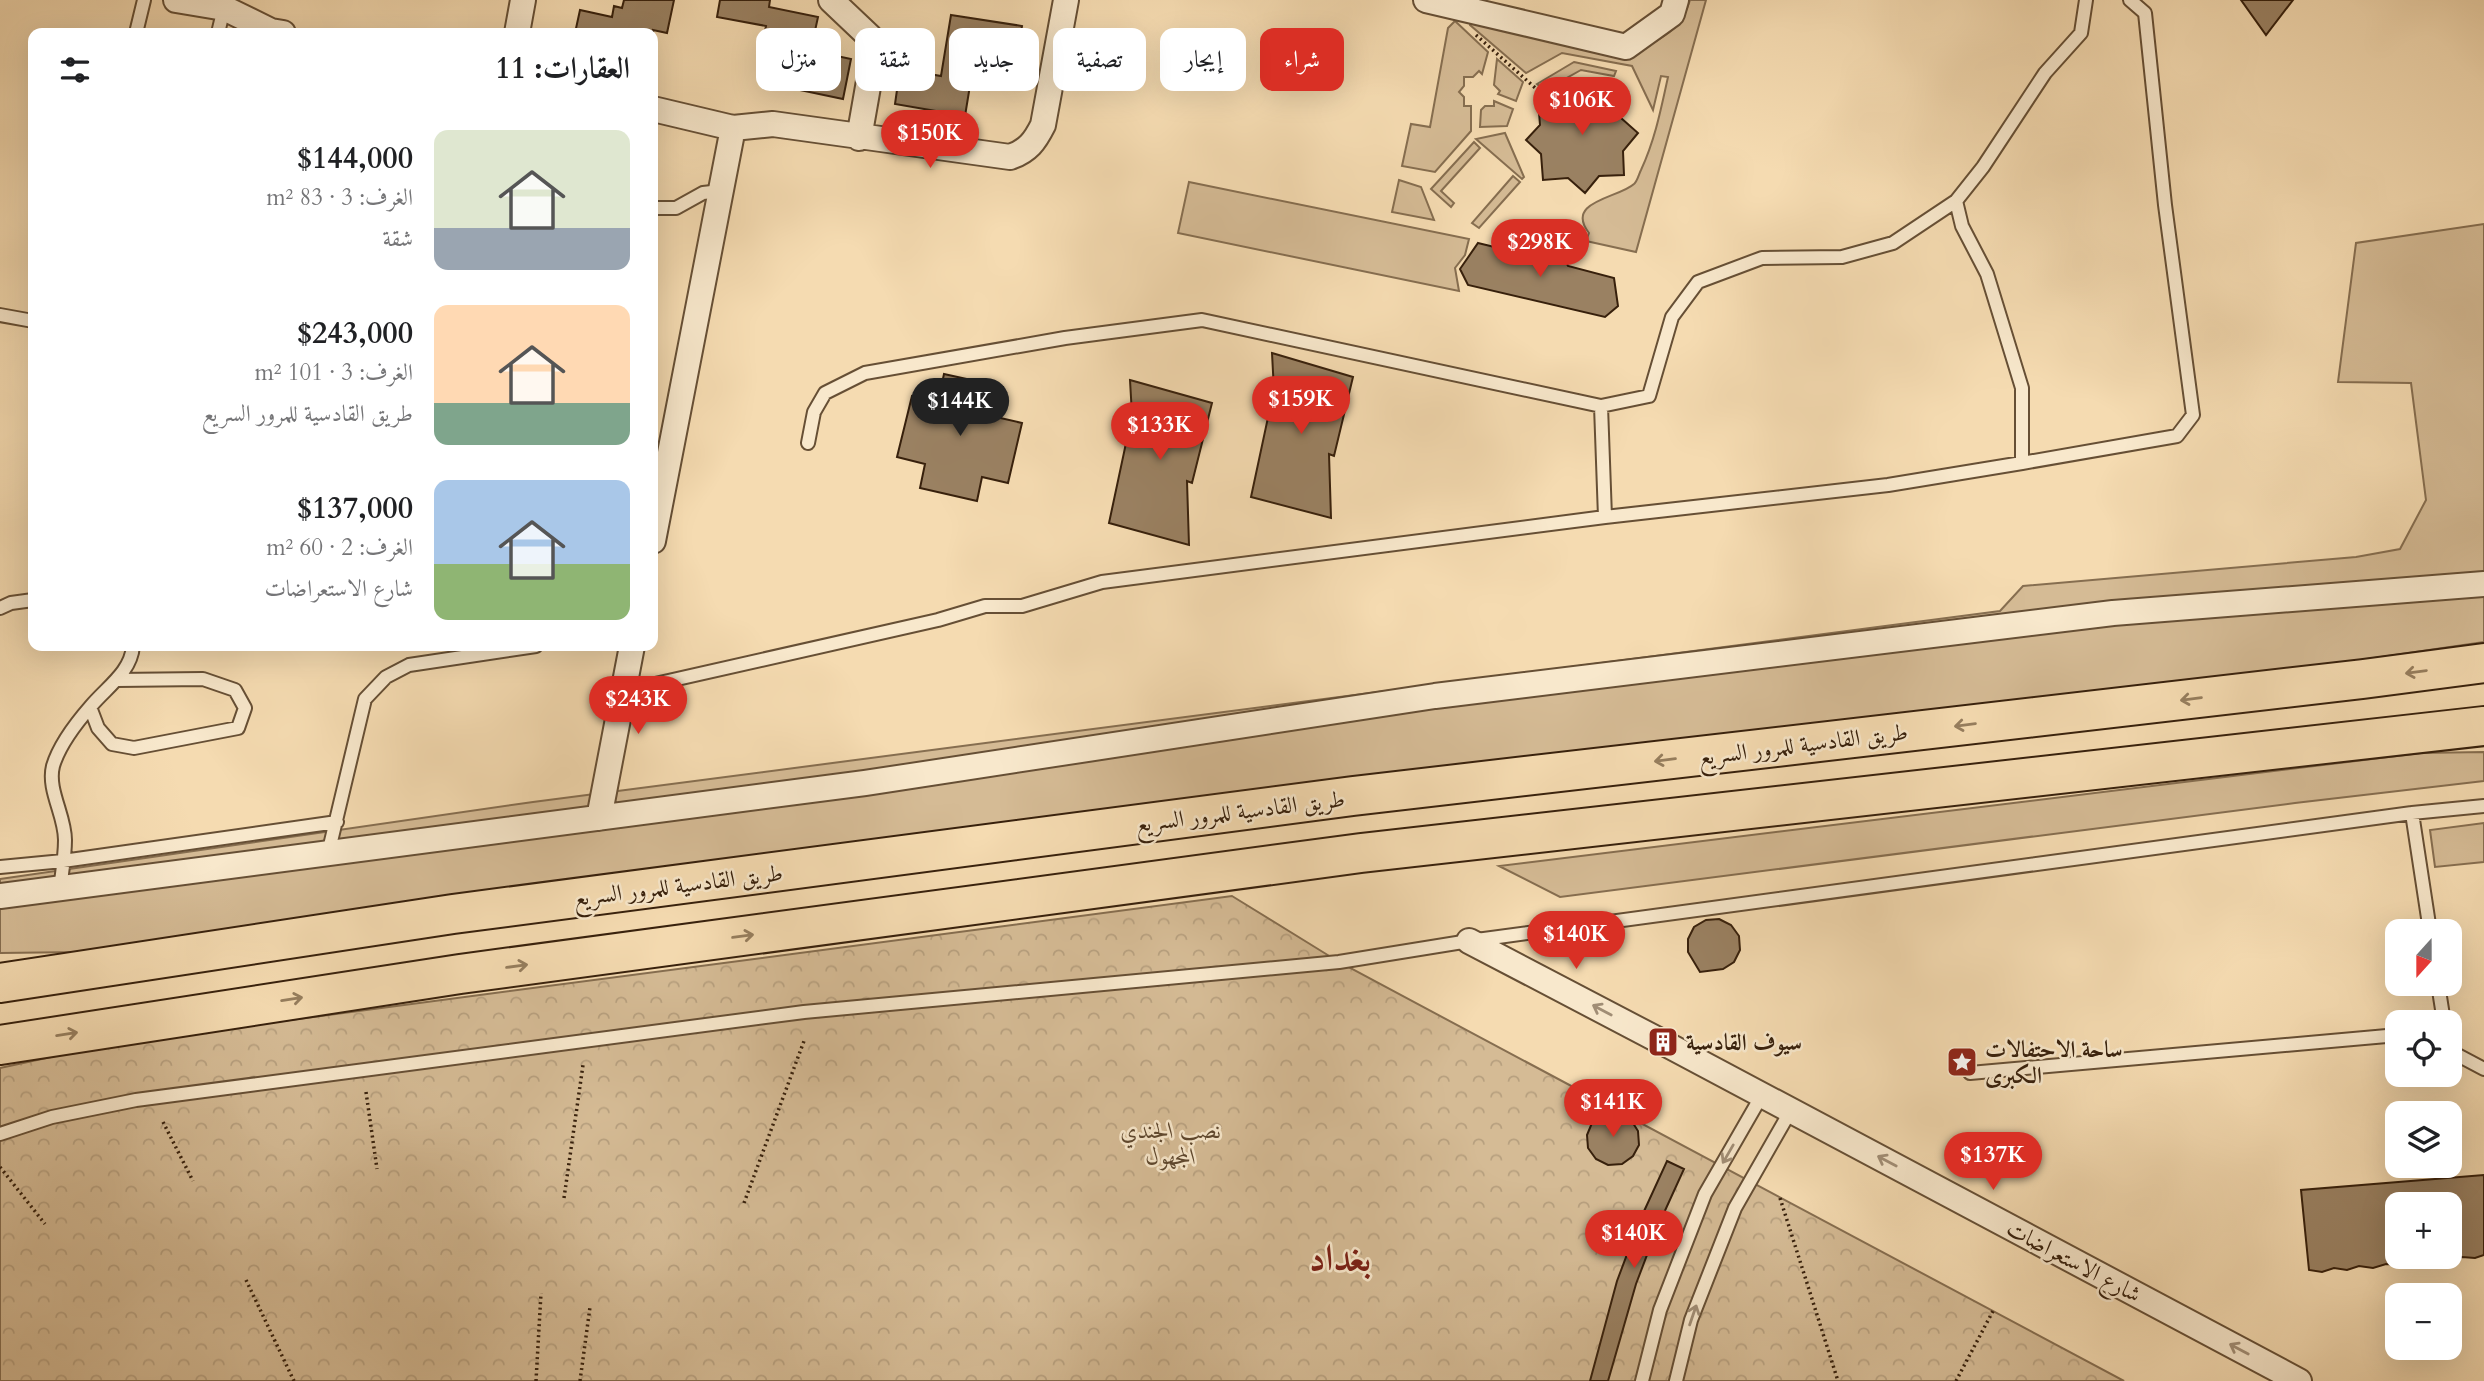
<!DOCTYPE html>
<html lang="ar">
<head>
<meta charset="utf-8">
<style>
  :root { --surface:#fff; --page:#f6f6f6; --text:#202124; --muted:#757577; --accent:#d93025 }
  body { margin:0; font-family:Cardo,Amiri,serif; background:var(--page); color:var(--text); direction:rtl; height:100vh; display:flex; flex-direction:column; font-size:26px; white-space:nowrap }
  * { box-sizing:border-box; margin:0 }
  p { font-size:23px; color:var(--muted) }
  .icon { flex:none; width:38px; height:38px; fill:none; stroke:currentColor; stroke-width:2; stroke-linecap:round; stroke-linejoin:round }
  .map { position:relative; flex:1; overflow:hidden; direction:ltr }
  .details { position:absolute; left:28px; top:28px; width:630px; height:623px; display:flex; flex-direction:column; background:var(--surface); border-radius:14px; box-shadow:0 7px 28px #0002; direction:rtl }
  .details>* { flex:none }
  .guide { position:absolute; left:679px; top:28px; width:665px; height:63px; direction:rtl; display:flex; gap:14px }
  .needle { width:46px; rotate:201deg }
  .buttons { position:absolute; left:2385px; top:919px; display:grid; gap:14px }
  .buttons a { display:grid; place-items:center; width:77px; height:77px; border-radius:14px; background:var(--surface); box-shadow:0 7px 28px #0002; font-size:35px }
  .price { position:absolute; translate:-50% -60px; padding:0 16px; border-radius:24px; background:var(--accent); color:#fff; font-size:23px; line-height:46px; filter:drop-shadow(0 2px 4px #0008) }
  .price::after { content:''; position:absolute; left:50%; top:42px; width:21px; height:16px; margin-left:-10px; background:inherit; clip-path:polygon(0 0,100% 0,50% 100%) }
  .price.current { background:#222; color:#fff }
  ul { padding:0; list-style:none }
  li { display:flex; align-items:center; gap:21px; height:175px; padding:0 28px }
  li span { display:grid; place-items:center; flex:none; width:196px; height:140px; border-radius:14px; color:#555 }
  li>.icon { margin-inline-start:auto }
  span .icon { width:84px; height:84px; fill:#fffc; stroke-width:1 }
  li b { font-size:30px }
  h2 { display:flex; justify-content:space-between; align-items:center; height:84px; padding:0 28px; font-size:30px }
  .pill { padding:0 24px; border-radius:14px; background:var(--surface); box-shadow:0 7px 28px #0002; font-size:24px; line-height:63px }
  .pill.current { background:var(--accent); color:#fff }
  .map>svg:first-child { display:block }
</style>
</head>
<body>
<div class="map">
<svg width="2484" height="1381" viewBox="0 0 2484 1381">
  <defs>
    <pattern id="park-crowns" width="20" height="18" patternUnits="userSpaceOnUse" patternTransform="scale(1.75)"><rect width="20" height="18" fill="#d5bb95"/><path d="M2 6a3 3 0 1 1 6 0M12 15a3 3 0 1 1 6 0" fill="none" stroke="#b7a07f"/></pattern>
  </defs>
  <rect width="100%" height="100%" fill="#f5dbb1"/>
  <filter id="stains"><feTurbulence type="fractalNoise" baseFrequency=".00286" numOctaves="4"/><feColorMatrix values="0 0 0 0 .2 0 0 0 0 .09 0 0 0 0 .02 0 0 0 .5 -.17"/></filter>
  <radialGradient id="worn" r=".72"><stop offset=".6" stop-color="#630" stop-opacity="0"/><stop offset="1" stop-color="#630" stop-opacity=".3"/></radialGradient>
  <path fill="#d5bb95" stroke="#866e50" stroke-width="2" d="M1690 0H1706L1636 252 1586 241 1589 233C1564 201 1619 198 1634 184 1637 182 1639 174 1641 170 1655 140 1661 109 1668 77L1661 76 1653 110 1632 66 1562 53 1526 73 1470 25 1471 15 1635 53C1661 37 1681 32 1690 0Z
    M1455 21 1488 52 1482 74 1479 71 1473 77H1464V86L1459 92 1464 97V106H1471V131L1435 172 1402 166 1411 124 1430 127 1448 28Z
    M1497 59 1523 82 1516 101 1498 94 1500 91 1494 85Z
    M1574 62 1616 71 1614 76 1581 70 1545 90 1537 84Z
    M1494 101 1513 109 1507 126 1480 127 1481 110 1485 106H1494Z
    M1505 133 1524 177 1522 179 1476 139Z
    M1474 142 1480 148 1441 191 1454 203 1451 207 1431 189Z
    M1513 176 1520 182 1479 228 1472 223Z
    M1399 180 1421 187 1434 220 1392 212Z
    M1189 182 1469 239 1465 255 1455 268 1459 291 1178 233Z
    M2484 224V642L2312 667 81 952 0 953V879L533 802 2000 611 2023 586 2356 557 2400 549 2426 500 2411 383 2338 382 2356 243Z
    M2484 752V781L2295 803 1560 897 1499 866 2421 753Z
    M2484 823V862L2435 867 2430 830Z"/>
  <path fill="url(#park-crowns)" stroke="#866e50" stroke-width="2" d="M1232 896 1339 962 2124 1381H0V1068L116 1043Z"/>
  <path fill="#9a8162" stroke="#37200c" stroke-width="2" d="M624 0H674L667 33 653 30V33H575L580 10 612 17 614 6 622 8Z
    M720 0H770L769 7 818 17 813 40 820 41 818 52 851 59 843 99 795 89 800 65 792 63 794 53 762 47 766 26 717 17Z
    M2241 0H2293L2266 35Z
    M951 15 1022 26 1016 61 975 55 965 116 895 104 900 69 941 76Z
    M1579 81 1595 96 1619 95 1621 118 1638 133 1623 151 1624 175 1599 176 1585 193 1568 178 1543 180 1541 154 1526 140 1540 125 1538 100 1563 98Z
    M1478 243 1523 254 1532 248 1563 256 1568 266 1614 278 1618 306 1605 317 1468 285 1460 269Z
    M1272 353 1353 377 1334 456 1329 454 1331 518 1251 497 1270 408 1275 410Z
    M944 374 1003 387 996 417 1022 423 1008 483 982 477 977 501 920 488 925 464 897 457 912 396 938 402Z
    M1130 380 1212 403 1192 483 1187 481 1189 545 1109 523 1132 415Z
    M1719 919 1731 925 1739 936 1740 950 1734 962 1723 969 1700 972 1688 952V939L1694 927 1706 920Z
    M1626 1112 1638 1131 1639 1145 1633 1156 1622 1164 1608 1165 1596 1159 1588 1148 1587 1135 1592 1123 1603 1115Z
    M1667 1161 1684 1169 1658 1226 1636 1284 1608 1381H1590L1617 1281 1640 1220Z
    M2484 1175V1255L2475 1258 2462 1257 2450 1260V1204H2398V1265L2386 1264 2373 1268 2359 1266 2347 1270 2334 1268 2322 1272 2309 1270 2301 1190Z"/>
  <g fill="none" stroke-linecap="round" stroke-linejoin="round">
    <g stroke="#664f35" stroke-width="16">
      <path id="service" d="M136 33 144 0
        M218 33 224 8
        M653 208H676L703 193 721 191
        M0 315 33 321
        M1601 406 1605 517
        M808 443 814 412 825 393 865 373 1065 338 1202 320 1601 406 1649 396 1672 317 1698 282 1762 258 1842 257 1893 243 1956 201
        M2022 463 2177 436 2193 415 2165 205 2145 13 2130 0
        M0 608 11 603 33 600
        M624 691 938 620 985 606H1022L1102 582 1605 517 1888 485 2022 463V388L1987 274 1962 226 1956 201 1983 167 2045 73 2081 33 2086 0
        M90 707 98 728 112 744 134 748 238 728 245 708 235 690 203 679 117 680
        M2412 813 2430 931
        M328 854 365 699 386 677 409 665 536 646
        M0 867 63 861 337 822
        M60 889C62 873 65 856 65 840 65 815 47 790 53 766 59 746 77 722 91 706 107 687 131 672 133 646
        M2438 984 2444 1022
        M2450 1051 2484 1069
        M1970 1073 2398 1035
        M0 1134 52 1117 136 1100 804 1012 1339 962 1469 941 2412 813 2484 806
        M1642 1381 1660 1310 1705 1194 1762 1095
        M1676 1381 1691 1320 1735 1208 1791 1110"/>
    </g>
    <g stroke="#664f35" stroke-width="28">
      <path id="minor" d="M176 0 224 8 271 31 283 33
        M831 0 870 37 872 64 859 138
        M1426 0 1626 47 1672 14 1676 0
        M517 33 523 0
        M653 109 733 128 773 124 1010 157C1028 151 1035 141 1043 125L1066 0
        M653 541 733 128
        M599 818 632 646
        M0 896 865 783 1435 696 2113 613 2484 584
        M1469 941 1662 1042
        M1664 1043 2299 1381"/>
    </g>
    <g stroke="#37200c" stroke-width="42">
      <path id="motorway" d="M0 983 453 914 1353 796 2363 679 2484 663
        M0 1045 460 974 1361 853 2484 726"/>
    </g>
    <path stroke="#37200c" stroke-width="3.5" stroke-dasharray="2 3.5" stroke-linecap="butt" d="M1476 35 1542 94
      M366 1092 377 1169
      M163 1122 193 1181
      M0 1167 45 1224
      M564 1198 583 1065
      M1780 1198 1838 1381
      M744 1203 804 1041
      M246 1280 294 1381
      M536 1381 541 1293
      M580 1381 590 1307
      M1956 1381 1993 1311"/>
    <use href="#service" stroke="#f8e8cc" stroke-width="12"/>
    <use href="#minor" stroke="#f8e8cc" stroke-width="24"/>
    <use href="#motorway" stroke="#f5dbb1" stroke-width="38"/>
  </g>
  <defs><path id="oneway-shaft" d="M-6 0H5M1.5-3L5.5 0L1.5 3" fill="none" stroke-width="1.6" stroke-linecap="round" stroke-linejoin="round" transform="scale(1.75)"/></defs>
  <g stroke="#967e5e">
    <use href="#oneway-shaft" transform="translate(2416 672) rotate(172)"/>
    <use href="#oneway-shaft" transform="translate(2191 699) rotate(173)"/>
    <use href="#oneway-shaft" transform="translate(1965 725) rotate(173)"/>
    <use href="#oneway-shaft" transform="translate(1665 760) rotate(173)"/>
    <use href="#oneway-shaft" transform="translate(743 936) rotate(-8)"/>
    <use href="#oneway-shaft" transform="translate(517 966) rotate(-8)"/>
    <use href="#oneway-shaft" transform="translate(292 999) rotate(-9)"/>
    <use href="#oneway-shaft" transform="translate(67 1034) rotate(-9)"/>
  </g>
  <g stroke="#a18e76">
    <use href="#oneway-shaft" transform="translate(1602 1010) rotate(-152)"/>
    <use href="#oneway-shaft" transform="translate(1728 1154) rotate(120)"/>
    <use href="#oneway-shaft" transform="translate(1887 1161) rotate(-152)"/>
    <use href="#oneway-shaft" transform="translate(1693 1315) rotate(-71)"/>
    <use href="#oneway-shaft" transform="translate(2239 1349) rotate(-152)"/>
  </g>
  <defs>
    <g id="building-square" transform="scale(1.575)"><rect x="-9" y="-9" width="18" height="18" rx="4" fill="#8f2418" stroke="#f8e8cc"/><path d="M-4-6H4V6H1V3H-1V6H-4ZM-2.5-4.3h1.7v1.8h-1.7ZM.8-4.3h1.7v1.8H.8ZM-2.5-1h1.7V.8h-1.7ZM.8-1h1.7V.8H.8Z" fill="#fff"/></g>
    <g id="sight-square" transform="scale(1.575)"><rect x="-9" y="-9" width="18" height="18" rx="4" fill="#8f2418" stroke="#f8e8cc"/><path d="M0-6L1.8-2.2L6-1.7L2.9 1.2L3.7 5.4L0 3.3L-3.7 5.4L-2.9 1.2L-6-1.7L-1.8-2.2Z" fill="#fff"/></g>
  </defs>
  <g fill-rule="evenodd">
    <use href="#building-square" x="1663" y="1042"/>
    <use href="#sight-square" x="1962" y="1062"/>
  </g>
  <g text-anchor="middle" stroke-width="5" stroke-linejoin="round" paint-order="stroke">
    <g font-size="23" fill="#37200c" stroke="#f8e8cc">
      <text transform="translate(1803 744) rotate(-7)" y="8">طريق القادسية للمرور السريع</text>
      <text transform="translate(1240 811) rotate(-7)" y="8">طريق القادسية للمرور السريع</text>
      <text transform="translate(678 885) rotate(-7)" y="8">طريق القادسية للمرور السريع</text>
      <text transform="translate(2074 1261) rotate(28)" y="8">شارع الاستعراضات</text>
    </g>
    <g font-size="23" font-weight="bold" fill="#37200c" stroke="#f8e8cc" text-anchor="start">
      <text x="1686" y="1050">سيوف القادسية</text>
      <text x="1985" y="1057">ساحة الاحتفالات<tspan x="1985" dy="26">الكبرى</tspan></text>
    </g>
    <g font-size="23" font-style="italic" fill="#5e472e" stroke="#f8e8cc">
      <text x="1171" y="1138">نصب الجندي<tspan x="1171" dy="26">المجهول</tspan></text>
    </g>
    <g font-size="37" font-weight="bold" fill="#7a1f14" stroke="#f8e8cc">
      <text x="1340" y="1270">بغداد</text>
    </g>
  </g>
  <rect width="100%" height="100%" filter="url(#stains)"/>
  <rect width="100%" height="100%" fill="url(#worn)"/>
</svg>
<div class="buttons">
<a><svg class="needle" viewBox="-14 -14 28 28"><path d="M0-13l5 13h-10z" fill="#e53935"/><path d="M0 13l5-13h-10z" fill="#757577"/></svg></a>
<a><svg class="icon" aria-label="locate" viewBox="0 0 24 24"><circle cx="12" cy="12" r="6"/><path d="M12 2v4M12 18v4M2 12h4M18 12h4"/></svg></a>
<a><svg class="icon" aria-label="layers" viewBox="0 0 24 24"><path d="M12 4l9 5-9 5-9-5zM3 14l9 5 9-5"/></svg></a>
<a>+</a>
<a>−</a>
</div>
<b class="price" style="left:1582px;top:137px">$106K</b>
<b class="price" style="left:930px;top:170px">$150K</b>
<b class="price" style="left:1540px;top:279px">$298K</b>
<b class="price" style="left:1301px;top:436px">$159K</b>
<b class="price current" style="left:960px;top:438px">$144K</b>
<b class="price" style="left:1160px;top:462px">$133K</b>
<b class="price" style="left:638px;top:736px">$243K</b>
<b class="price" style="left:1576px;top:971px">$140K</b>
<b class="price" style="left:1613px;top:1139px">$141K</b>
<b class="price" style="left:1993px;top:1192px">$137K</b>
<b class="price" style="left:1634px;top:1270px">$140K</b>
<div class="guide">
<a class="pill current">شراء</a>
<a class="pill">إيجار</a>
<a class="pill">تصفية</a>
<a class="pill">جديد</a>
<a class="pill">شقة</a>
<a class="pill">منزل</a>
</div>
<section class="details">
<h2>العقارات: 11<svg class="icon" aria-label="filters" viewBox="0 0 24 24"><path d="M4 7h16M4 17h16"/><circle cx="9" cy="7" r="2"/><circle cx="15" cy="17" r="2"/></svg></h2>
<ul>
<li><span style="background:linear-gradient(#dfe7d0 70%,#9aa5b1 0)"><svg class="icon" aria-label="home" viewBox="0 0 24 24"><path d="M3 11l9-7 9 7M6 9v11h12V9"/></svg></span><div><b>$144,000</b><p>الغرف: 3 · 83 m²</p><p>شقة</p></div></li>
<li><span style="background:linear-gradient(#ffd9b3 70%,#7fa58c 0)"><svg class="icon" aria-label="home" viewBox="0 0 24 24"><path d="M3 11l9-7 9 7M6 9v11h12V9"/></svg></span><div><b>$243,000</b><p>الغرف: 3 · 101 m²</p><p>طريق القادسية للمرور السريع</p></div></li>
<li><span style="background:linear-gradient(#a9c7e8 60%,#8fb573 0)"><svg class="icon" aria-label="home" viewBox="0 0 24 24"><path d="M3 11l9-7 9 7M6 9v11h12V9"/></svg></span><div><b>$137,000</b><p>الغرف: 2 · 60 m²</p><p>شارع الاستعراضات</p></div></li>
</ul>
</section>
</div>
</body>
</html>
